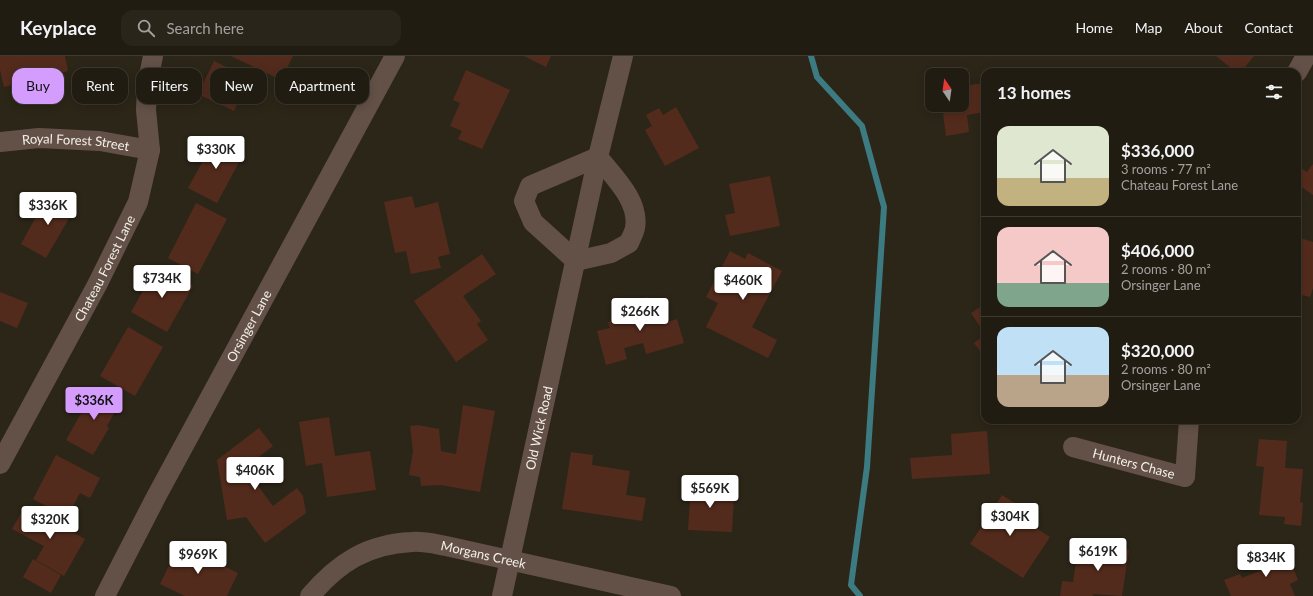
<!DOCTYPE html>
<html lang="en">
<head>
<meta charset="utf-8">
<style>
  :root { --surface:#211c12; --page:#29251b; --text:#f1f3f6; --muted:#a2a19f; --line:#3e3a32; --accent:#d39cfd }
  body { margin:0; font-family:Lato,sans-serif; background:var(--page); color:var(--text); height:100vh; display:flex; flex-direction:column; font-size:15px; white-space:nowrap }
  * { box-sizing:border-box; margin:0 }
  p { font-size:13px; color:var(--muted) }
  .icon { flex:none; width:22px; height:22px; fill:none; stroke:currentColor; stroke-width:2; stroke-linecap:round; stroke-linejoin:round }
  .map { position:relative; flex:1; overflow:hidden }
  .drawer { position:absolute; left:981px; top:12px; width:320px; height:356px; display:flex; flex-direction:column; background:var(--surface); border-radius:12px; box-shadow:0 2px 10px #0003,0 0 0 1px var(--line) }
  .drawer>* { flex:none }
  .hud { position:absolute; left:12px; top:12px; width:380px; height:36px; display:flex; gap:8px }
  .needle { width:26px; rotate:347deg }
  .tools { position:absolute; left:925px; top:12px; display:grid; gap:8px }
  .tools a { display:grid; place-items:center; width:44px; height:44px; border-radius:8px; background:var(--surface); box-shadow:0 2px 10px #0003,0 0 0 1px var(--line); font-size:20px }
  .price { position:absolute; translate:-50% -34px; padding:0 9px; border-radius:4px; background:#fff; color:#222; font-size:13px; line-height:26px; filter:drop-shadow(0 1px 2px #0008) }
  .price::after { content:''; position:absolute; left:50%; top:24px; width:12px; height:9px; margin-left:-6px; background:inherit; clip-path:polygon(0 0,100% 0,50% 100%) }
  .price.active { background:var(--accent); color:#111 }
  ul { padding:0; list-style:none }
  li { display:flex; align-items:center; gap:12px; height:100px; padding:0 16px }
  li+li { border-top:1px solid var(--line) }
  li span { display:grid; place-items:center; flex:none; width:112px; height:80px; border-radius:12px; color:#555 }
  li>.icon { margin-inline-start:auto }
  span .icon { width:48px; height:48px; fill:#fffc; stroke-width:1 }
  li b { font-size:17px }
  h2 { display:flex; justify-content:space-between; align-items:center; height:48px; padding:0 16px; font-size:17px }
  .chip { padding:0 14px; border-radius:12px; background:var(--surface); box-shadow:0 2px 10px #0003,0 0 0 1px var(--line); font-size:14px; line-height:36px }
  .chip.active { background:var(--accent); color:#111 }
  header { display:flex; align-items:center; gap:24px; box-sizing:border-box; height:56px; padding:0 20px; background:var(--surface); border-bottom:1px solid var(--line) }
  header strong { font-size:19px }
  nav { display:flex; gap:22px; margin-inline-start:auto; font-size:14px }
  .search { width:280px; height:36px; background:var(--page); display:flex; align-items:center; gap:10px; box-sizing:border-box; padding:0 14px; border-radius:12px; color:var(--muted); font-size:15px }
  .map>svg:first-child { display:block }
</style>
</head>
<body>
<header>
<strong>Keyplace</strong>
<div class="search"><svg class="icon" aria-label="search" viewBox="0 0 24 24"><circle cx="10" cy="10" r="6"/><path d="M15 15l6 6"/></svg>Search here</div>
<nav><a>Home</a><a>Map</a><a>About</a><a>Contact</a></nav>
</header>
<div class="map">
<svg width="1313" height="540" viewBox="0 0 1313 540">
  <rect width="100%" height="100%" fill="#2c2618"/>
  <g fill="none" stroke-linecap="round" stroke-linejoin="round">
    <path stroke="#3c7b81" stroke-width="6" d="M811 0 817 21 862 70 884 151 867 411 851 529 860 540"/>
  </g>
  <path fill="#532b1c" d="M0 0H65L68 15 4 31 0 14Z
    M231 0H293L281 24Z
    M524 0H551L546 11Z
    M1216 0H1254L1241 16H1236Z
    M214 5 266 30 257 49 241 40 234 55 198 38Z
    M967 12 970 29 985 27V56L967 59 969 76 946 80 943 57 953 55 952 49H962V19H949V14Z
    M466 14 510 34 482 93 458 83 462 75 450 70 460 47 453 44Z
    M676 51 699 92 665 110 645 74 652 70 646 59 659 52 663 59Z
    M216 81 244 97 217 147 188 132Z
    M1313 108V139L1297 128 1298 110 1307 116Z
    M770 120 780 170 730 180 725 159 735 157 729 128Z
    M49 137 75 152 46 202 21 188Z
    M412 140 415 152 438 146 450 198 438 201 441 212 411 218 406 195 395 197 384 146Z
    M196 147 227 163 198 218 168 202Z
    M1297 181 1313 186V232L1310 241 1297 238Z
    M730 195 745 203 748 197 782 215 752 271 777 284 768 302 706 271 718 247 706 241Z
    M482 198 496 218 463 240 481 265 477 268 488 284 456 306 414 245Z
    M157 210 193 230 167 276 131 256Z
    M0 236 28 247 17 272 0 265Z
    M648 241 651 252 663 248 668 266 677 263 684 287 646 298 643 287 624 292 627 303 606 309 597 275 610 272 608 266 634 259 630 245Z
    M985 248V278L971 257Z
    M128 271 163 291 135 340 100 320Z
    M985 279V302L974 287Z
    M96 331 121 345 107 370 109 372 93 399 66 384Z
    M463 349 495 355 480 436 441 429 421 430 420 421 409 419 413 395 410 370 418 369 439 373 441 395 456 398Z
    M329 361 335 400 370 395 376 434 327 441 322 407 306 410 299 366Z
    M259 372 273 390 248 409 250 419 273 450 297 432 303 440 306 457 265 487 246 461 227 464 217 404Z
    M987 375 990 418 912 423 910 402 952 399 951 378Z
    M1259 383 1287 385 1285 412 1303 413 1300 446 1303 447 1301 470 1284 468 1285 461 1259 459 1264 411 1256 410Z
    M571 396 593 399 592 409 630 415 626 439 646 442 642 465 562 453Z
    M56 399 100 422 90 442 80 437 67 461 33 443Z
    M691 426 716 428 715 439 734 440 732 476 688 474Z
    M1002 439 1029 456 1024 464 1050 481 1023 522 970 488Z
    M25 450 85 483 64 520 36 504 44 490 12 473Z
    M1079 487 1129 494 1122 540 1093 538V540H1060L1062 525 1073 526Z
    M179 489 238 517 227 540H185L160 528Z
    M1277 491 1281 502 1288 499 1298 524 1290 528 1295 540H1231L1224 524 1240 518 1242 522 1265 513 1260 498Z
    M33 503 61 519 51 537 23 521Z"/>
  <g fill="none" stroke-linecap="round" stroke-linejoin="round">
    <g stroke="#635147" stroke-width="20">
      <path d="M1297 16 1306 0"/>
      <path id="s1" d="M0 86 39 82 100 85 150 94"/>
      <path d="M598 101C613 120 640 145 635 172 634 177 631 182 629 187L611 197 576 205 533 166 524 145 530 130Z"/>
      <path id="s2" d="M1073 391 1185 421 1189 364"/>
      <path id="s3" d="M0 408 97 229 138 146 150 94 146 54 147 30 153 0"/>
      <path id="s4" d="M105 540 156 441 395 0"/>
      <path id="s5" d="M310 540C338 507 367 488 412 486 423 485 435 488 446 490L671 540"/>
      <path id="s6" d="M502 540 598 101 623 0"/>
    </g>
  </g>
  <g text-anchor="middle" stroke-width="4" stroke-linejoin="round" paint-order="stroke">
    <g font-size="13" fill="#f4f0e7" stroke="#120f09">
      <text dy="5" stroke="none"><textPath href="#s1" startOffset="76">Royal Forest Street</textPath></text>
      <text dy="5" stroke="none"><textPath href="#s3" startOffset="222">Chateau Forest Lane</textPath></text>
      <text dy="5" stroke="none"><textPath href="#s4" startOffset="306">Orsinger Lane</textPath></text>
      <text dy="5" stroke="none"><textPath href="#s6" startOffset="172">Old Wick Road</textPath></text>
      <text dy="5" stroke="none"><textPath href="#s2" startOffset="63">Hunters Chase</textPath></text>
      <text dy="5" stroke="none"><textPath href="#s5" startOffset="192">Morgans Creek</textPath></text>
    </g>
  </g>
</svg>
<div class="tools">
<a><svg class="needle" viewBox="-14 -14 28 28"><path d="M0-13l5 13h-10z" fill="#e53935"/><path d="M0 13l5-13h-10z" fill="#a2a19f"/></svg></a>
</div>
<b class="price" style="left:216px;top:114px">$330K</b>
<b class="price" style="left:48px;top:170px">$336K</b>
<b class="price" style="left:162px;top:243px">$734K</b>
<b class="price" style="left:743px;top:245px">$460K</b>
<b class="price" style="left:640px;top:276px">$266K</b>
<b class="price active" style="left:94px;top:365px">$336K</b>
<b class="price" style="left:255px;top:435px">$406K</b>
<b class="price" style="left:710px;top:453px">$569K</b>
<b class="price" style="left:1010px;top:481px">$304K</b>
<b class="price" style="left:50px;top:484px">$320K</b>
<b class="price" style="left:1098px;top:516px">$619K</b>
<b class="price" style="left:198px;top:519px">$969K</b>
<b class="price" style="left:1266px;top:522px">$834K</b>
<div class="hud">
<a class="chip active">Buy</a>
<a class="chip">Rent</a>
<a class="chip">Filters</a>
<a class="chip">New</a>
<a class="chip">Apartment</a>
</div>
<section class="drawer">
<h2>13 homes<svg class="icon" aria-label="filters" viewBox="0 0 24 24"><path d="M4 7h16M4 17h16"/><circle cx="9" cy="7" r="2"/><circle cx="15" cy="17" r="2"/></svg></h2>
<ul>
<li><span style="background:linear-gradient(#dfe7d0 65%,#c2b280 0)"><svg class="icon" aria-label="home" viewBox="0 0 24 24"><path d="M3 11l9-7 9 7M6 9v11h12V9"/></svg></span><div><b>$336,000</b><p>3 rooms · 77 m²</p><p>Chateau Forest Lane</p></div></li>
<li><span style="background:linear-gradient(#f6c9c9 70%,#7fa58c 0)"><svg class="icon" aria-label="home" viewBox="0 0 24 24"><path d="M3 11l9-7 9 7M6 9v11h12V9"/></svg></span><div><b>$406,000</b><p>2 rooms · 80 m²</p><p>Orsinger Lane</p></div></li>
<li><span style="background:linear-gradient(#bfe0f5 60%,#b9a48a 0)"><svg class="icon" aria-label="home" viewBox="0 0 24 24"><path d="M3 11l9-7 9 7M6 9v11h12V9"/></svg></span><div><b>$320,000</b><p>2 rooms · 80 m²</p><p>Orsinger Lane</p></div></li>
</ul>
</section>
</div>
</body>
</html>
